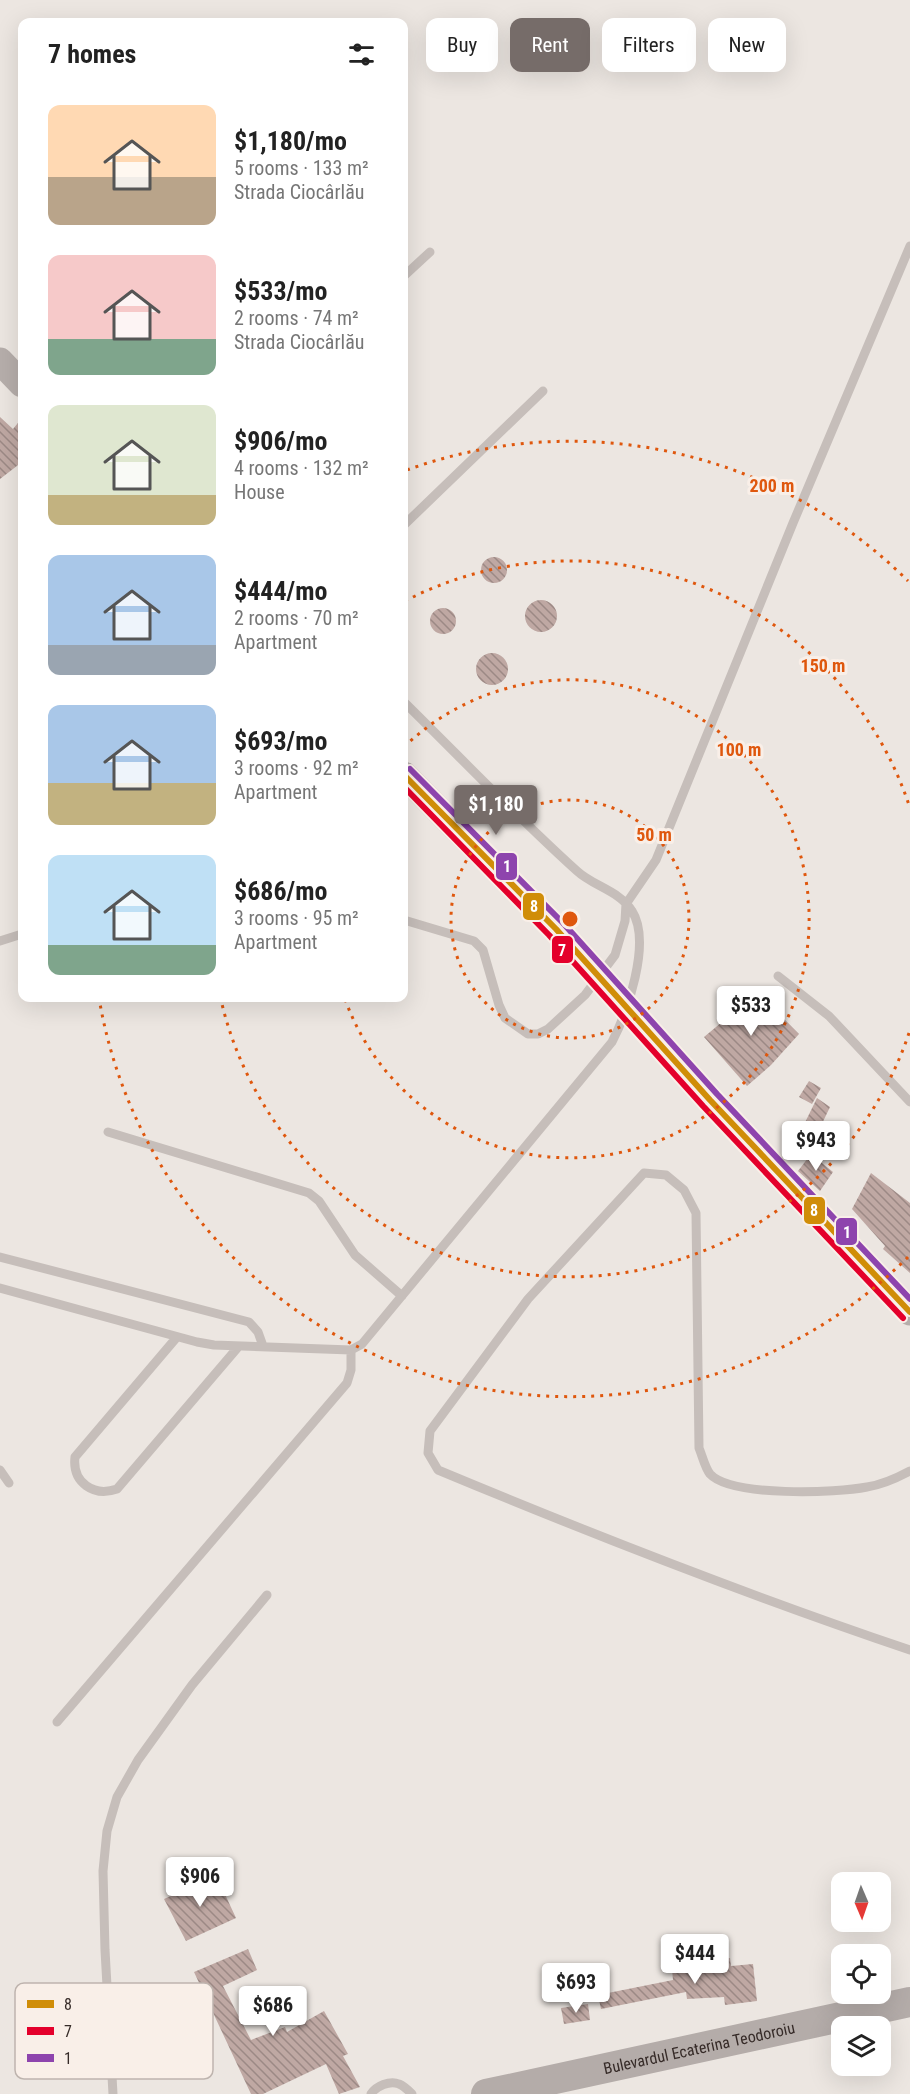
<!DOCTYPE html>
<html lang="en">
<head>
<meta charset="utf-8">
<style>
  :root { --surface:#fff; --page:#f6f6f6; --text:#222; --muted:#767676; --accent:#766c69 }
  body { margin:0; font-family:"Roboto Condensed",sans-serif; background:var(--page); color:var(--text); height:100vh; display:flex; flex-direction:column; font-size:22px; white-space:nowrap }
  * { box-sizing:border-box; margin:0 }
  p { font-size:20px; color:var(--muted) }
  .icon { flex:none; width:33px; height:33px; fill:none; stroke:currentColor; stroke-width:2; stroke-linecap:round; stroke-linejoin:round }
  .map { position:relative; flex:1; overflow:hidden }
  .panel { position:absolute; left:18px; top:18px; width:390px; height:984px; display:flex; flex-direction:column; background:var(--surface); border-radius:12px; box-shadow:0 6px 24px #0002 }
  .panel>* { flex:none }
  .guide { position:absolute; left:426px; top:18px; width:393px; height:54px; display:flex; gap:12px }
  .needle { width:39px; rotate:178deg }
  .controls { position:absolute; left:831px; top:1872px; display:grid; gap:12px }
  .controls a { display:grid; place-items:center; width:60px; height:60px; border-radius:12px; background:var(--surface); box-shadow:0 6px 24px #0002; font-size:30px }
  .price { position:absolute; translate:-50% -51px; padding:0 14px; border-radius:6px; background:#fff; color:#222; font-size:20px; line-height:39px; filter:drop-shadow(0 2px 3px #0008) }
  .price::after { content:''; position:absolute; left:50%; top:36px; width:18px; height:14px; margin-left:-9px; background:inherit; clip-path:polygon(0 0,100% 0,50% 100%) }
  .price.active { background:var(--accent); color:#fff }
  ul { padding:0; list-style:none }
  li { display:flex; align-items:center; gap:18px; height:150px; padding:0 30px }
  li span { display:grid; place-items:center; flex:none; width:168px; height:120px; border-radius:12px; color:#555 }
  li>.icon { margin-inline-start:auto }
  span .icon { width:72px; height:72px; fill:#fffc; stroke-width:1 }
  li b { font-size:26px }
  h2 { display:flex; justify-content:space-between; align-items:center; height:72px; padding:0 30px; font-size:26px }
  .pill { padding:0 21px; border-radius:12px; background:var(--surface); box-shadow:0 6px 24px #0002; font-size:21px; line-height:54px }
  .pill.active { background:var(--accent); color:#fff }
  .map>svg:first-child { display:block }
</style>
</head>
<body>
<div class="map">
<svg width="910" height="2094" viewBox="0 0 910 2094">
  <defs>
    <pattern id="building-back-hatch" width="6" height="6" patternUnits="userSpaceOnUse" patternTransform="scale(1.5)"><rect width="6" height="6" fill="#bfa8a3"/><path d="M-1 5l2 2M0 0l6 6M5-1l2 2" fill="none" stroke="#9c8985"/></pattern>
  </defs>
  <rect width="100%" height="100%" fill="#ece6e1"/>
  <path fill="url(#building-back-hatch)" d="M0 417 13 429 22 418V462L0 479Z
    M481 570a13 13 0 1 1 26 0a13 13 0 1 1-26 0Z
    M525 616a16 16 0 1 1 32 0a16 16 0 1 1-32 0Z
    M430 621a13 13 0 1 1 26 0a13 13 0 1 1-26 0Z
    M476 669a16 16 0 1 1 32 0a16 16 0 1 1-32 0Z
    M752 987 780 1019 782 1017 799 1034 771 1065 747 1086 704 1037 728 1017 726 1015Z
    M809 1081 821 1088 812 1104 799 1097Z
    M817 1098 830 1107 805 1159 790 1153Z
    M811 1154 833 1172 820 1191 798 1171Z
    M871 1173 910 1203V1273L883 1249 885 1246 852 1209Z
    M216 1875 236 1918 186 1941 164 1899Z
    M248 1949 257 1970 223 1986 251 2040 285 2027 287 2032 324 2011 348 2054 343 2056 360 2087 339 2094 326 2064 263 2094H251L194 1972Z
    M730 1958 731 1966 753 1964 757 2001 725 2005 724 1997 687 1999 686 1992 601 2009 598 1995 673 1980 672 1969 702 1967V1961Z
    M588 2004 590 2020 564 2024 561 2008Z"/>
  <g fill="none" stroke-linecap="round" stroke-linejoin="round">
    <path stroke="#c6beba" stroke-width="9" d="M404 276 430 252
      M404 525 543 391
      M404 920 474 941 483 950 499 1005 505 1018 528 1034H538L548 1029 585 995 615 955 625 921 626 904 656 860 793 523 910 246
      M0 941 22 934
      M778 976 829 1016 910 1102
      M108 1132 309 1193 319 1201 355 1255 402 1296
      M0 1257 249 1322 258 1332 263 1346
      M0 1288 197 1342 214 1345 351 1350 362 1344 612 1042C627 1013 652 942 632 911 620 891 593 886 577 871 517 817 461 758 404 702
      M177 1337 75 1457C72 1483 94 1497 117 1489L239 1346
      M0 1470 9 1483
      M910 1471C897 1478 881 1485 867 1487 837 1493 731 1497 710 1474 705 1468 702 1455 699 1448L696 1213 684 1190 666 1175 644 1173 528 1299 430 1431 428 1453 438 1470C594 1535 750 1596 910 1650
      M57 1722 347 1383 351 1370V1350
      M113 2094 105 1950 103 1871 107 1831 117 1797 138 1760 192 1685 267 1595
      M371 2094C376 2086 390 2080 399 2084 404 2086 408 2090 412 2094"/>
    <path stroke="#b6aeab" stroke-width="27" d="M0 361 22 384
      M404 775 556 929
      M710 1100 910 1312"/>
    <path stroke="#b4aca9" stroke-width="30" id="s1" d="M486 2094 910 2002"/>
    <path stroke="#b6aeab" stroke-width="27" d="M556 929 710 1100"/>
    <g stroke="#f9efe8" stroke-width="10">
      <path id="bus-1" d="M404 775 556 929 710 1100 910 1312"/>
    </g>
    <g stroke="#f9efe8" stroke-width="10">
      <path id="bus-2" d="M404 787 549 935 703 1106 903 1318"/>
    </g>
    <g stroke="#f9efe8" stroke-width="10">
      <path id="bus-3" d="M410 769 563 923 717 1094 910 1299"/>
    </g>
    <use href="#bus-1" stroke="#d08d08" stroke-width="6"/>
    <use href="#bus-2" stroke="#e4002b" stroke-width="6"/>
    <use href="#bus-3" stroke="#8e44ad" stroke-width="6"/>
  </g>
  <g fill="none" stroke="#df570d" stroke-width="3" stroke-dasharray="3 6">
    <circle cx="570" cy="919" r="119"/>
    <path d="M404 747A239 239 0 1 1 345 999"/>
    <path d="M909 1033A358 358 0 0 1 221 1000M405 601A358 358 0 0 1 909 805"/>
    <path d="M908 1257A478 478 0 0 1 99 998M407 470A478 478 0 0 1 908 581"/>
  </g>
  <g text-anchor="middle" stroke-width="6" stroke-linejoin="round" paint-order="stroke">
    <g font-size="16" fill="#362b28" stroke="#f9efe8">
      <text dy="6" stroke="none"><textPath href="#s1" startOffset="218">Bulevardul Ecaterina Teodoroiu</textPath></text>
    </g>
  </g>
  <rect x="15" y="1983" width="198" height="96" rx="9" fill="#f9efe8" stroke="#beb4ae" stroke-width="1.5"/>
  <rect x="27" y="2000" width="27" height="8" fill="#d08d08"/>
  <rect x="27" y="2027" width="27" height="8" fill="#e4002b"/>
  <rect x="27" y="2054" width="27" height="8" fill="#8e44ad"/>
  <g font-size="16" fill="#362b28">
    <text x="64" y="2010">8</text>
    <text x="64" y="2037">7</text>
    <text x="64" y="2064">1</text>
  </g>
  <circle cx="570" cy="919" r="9" fill="#df570d" stroke="#f9efe8" stroke-width="3"/>
  <g font-size="18" text-anchor="middle" font-weight="bold" fill="#df570d" stroke="#f9efe8" stroke-width="6" stroke-linejoin="round" paint-order="stroke">
    <text x="772" y="492">200 m</text>
    <text x="823" y="672">150 m</text>
    <text x="739" y="756">100 m</text>
    <text x="654" y="841">50 m</text>
  </g>
  <g stroke="#f9efe8" stroke-width="2">
    <rect x="495" y="852" width="23" height="29" rx="6" fill="#8e44ad"/>
    <rect x="522" y="892" width="23" height="29" rx="6" fill="#d08d08"/>
    <rect x="551" y="935" width="23" height="29" rx="6" fill="#e4002b"/>
    <rect x="803" y="1196" width="23" height="29" rx="6" fill="#d08d08"/>
    <rect x="835" y="1217" width="23" height="29" rx="6" fill="#8e44ad"/>
  </g>
  <g font-size="16" text-anchor="middle" font-weight="bold" fill="#fff">
    <text x="507" y="872">1</text>
    <text x="534" y="912">8</text>
    <text x="562" y="956">7</text>
    <text x="814" y="1216">8</text>
    <text x="847" y="1238">1</text>
  </g>
</svg>
<div class="controls">
<a><svg class="needle" viewBox="-14 -14 28 28"><path d="M0-13l5 13h-10z" fill="#e53935"/><path d="M0 13l5-13h-10z" fill="#767676"/></svg></a>
<a><svg class="icon" aria-label="locate" viewBox="0 0 24 24"><circle cx="12" cy="12" r="6"/><path d="M12 2v4M12 18v4M2 12h4M18 12h4"/></svg></a>
<a><svg class="icon" aria-label="layers" viewBox="0 0 24 24"><path d="M12 4l9 5-9 5-9-5zM3 14l9 5 9-5"/></svg></a>
</div>
<b class="price active" style="left:496px;top:836px">$1,180</b>
<b class="price" style="left:751px;top:1037px">$533</b>
<b class="price" style="left:816px;top:1172px">$943</b>
<b class="price" style="left:200px;top:1908px">$906</b>
<b class="price" style="left:695px;top:1985px">$444</b>
<b class="price" style="left:576px;top:2014px">$693</b>
<b class="price" style="left:273px;top:2037px">$686</b>
<div class="guide">
<a class="pill">Buy</a>
<a class="pill active">Rent</a>
<a class="pill">Filters</a>
<a class="pill">New</a>
</div>
<section class="panel">
<h2>7 homes<svg class="icon" aria-label="filters" viewBox="0 0 24 24"><path d="M4 7h16M4 17h16"/><circle cx="9" cy="7" r="2"/><circle cx="15" cy="17" r="2"/></svg></h2>
<ul>
<li><span style="background:linear-gradient(#ffd9b3 60%,#b9a48a 0)"><svg class="icon" aria-label="home" viewBox="0 0 24 24"><path d="M3 11l9-7 9 7M6 9v11h12V9"/></svg></span><div><b>$1,180/mo</b><p>5 rooms · 133 m²</p><p>Strada Ciocârlău</p></div></li>
<li><span style="background:linear-gradient(#f6c9c9 70%,#7fa58c 0)"><svg class="icon" aria-label="home" viewBox="0 0 24 24"><path d="M3 11l9-7 9 7M6 9v11h12V9"/></svg></span><div><b>$533/mo</b><p>2 rooms · 74 m²</p><p>Strada Ciocârlău</p></div></li>
<li><span style="background:linear-gradient(#dfe7d0 75%,#c2b280 0)"><svg class="icon" aria-label="home" viewBox="0 0 24 24"><path d="M3 11l9-7 9 7M6 9v11h12V9"/></svg></span><div><b>$906/mo</b><p>4 rooms · 132 m²</p><p>House</p></div></li>
<li><span style="background:linear-gradient(#a9c7e8 75%,#9aa5b1 0)"><svg class="icon" aria-label="home" viewBox="0 0 24 24"><path d="M3 11l9-7 9 7M6 9v11h12V9"/></svg></span><div><b>$444/mo</b><p>2 rooms · 70 m²</p><p>Apartment</p></div></li>
<li><span style="background:linear-gradient(#a9c7e8 65%,#c2b280 0)"><svg class="icon" aria-label="home" viewBox="0 0 24 24"><path d="M3 11l9-7 9 7M6 9v11h12V9"/></svg></span><div><b>$693/mo</b><p>3 rooms · 92 m²</p><p>Apartment</p></div></li>
<li><span style="background:linear-gradient(#bfe0f5 75%,#7fa58c 0)"><svg class="icon" aria-label="home" viewBox="0 0 24 24"><path d="M3 11l9-7 9 7M6 9v11h12V9"/></svg></span><div><b>$686/mo</b><p>3 rooms · 95 m²</p><p>Apartment</p></div></li>
</ul>
</section>
</div>
</body>
</html>
